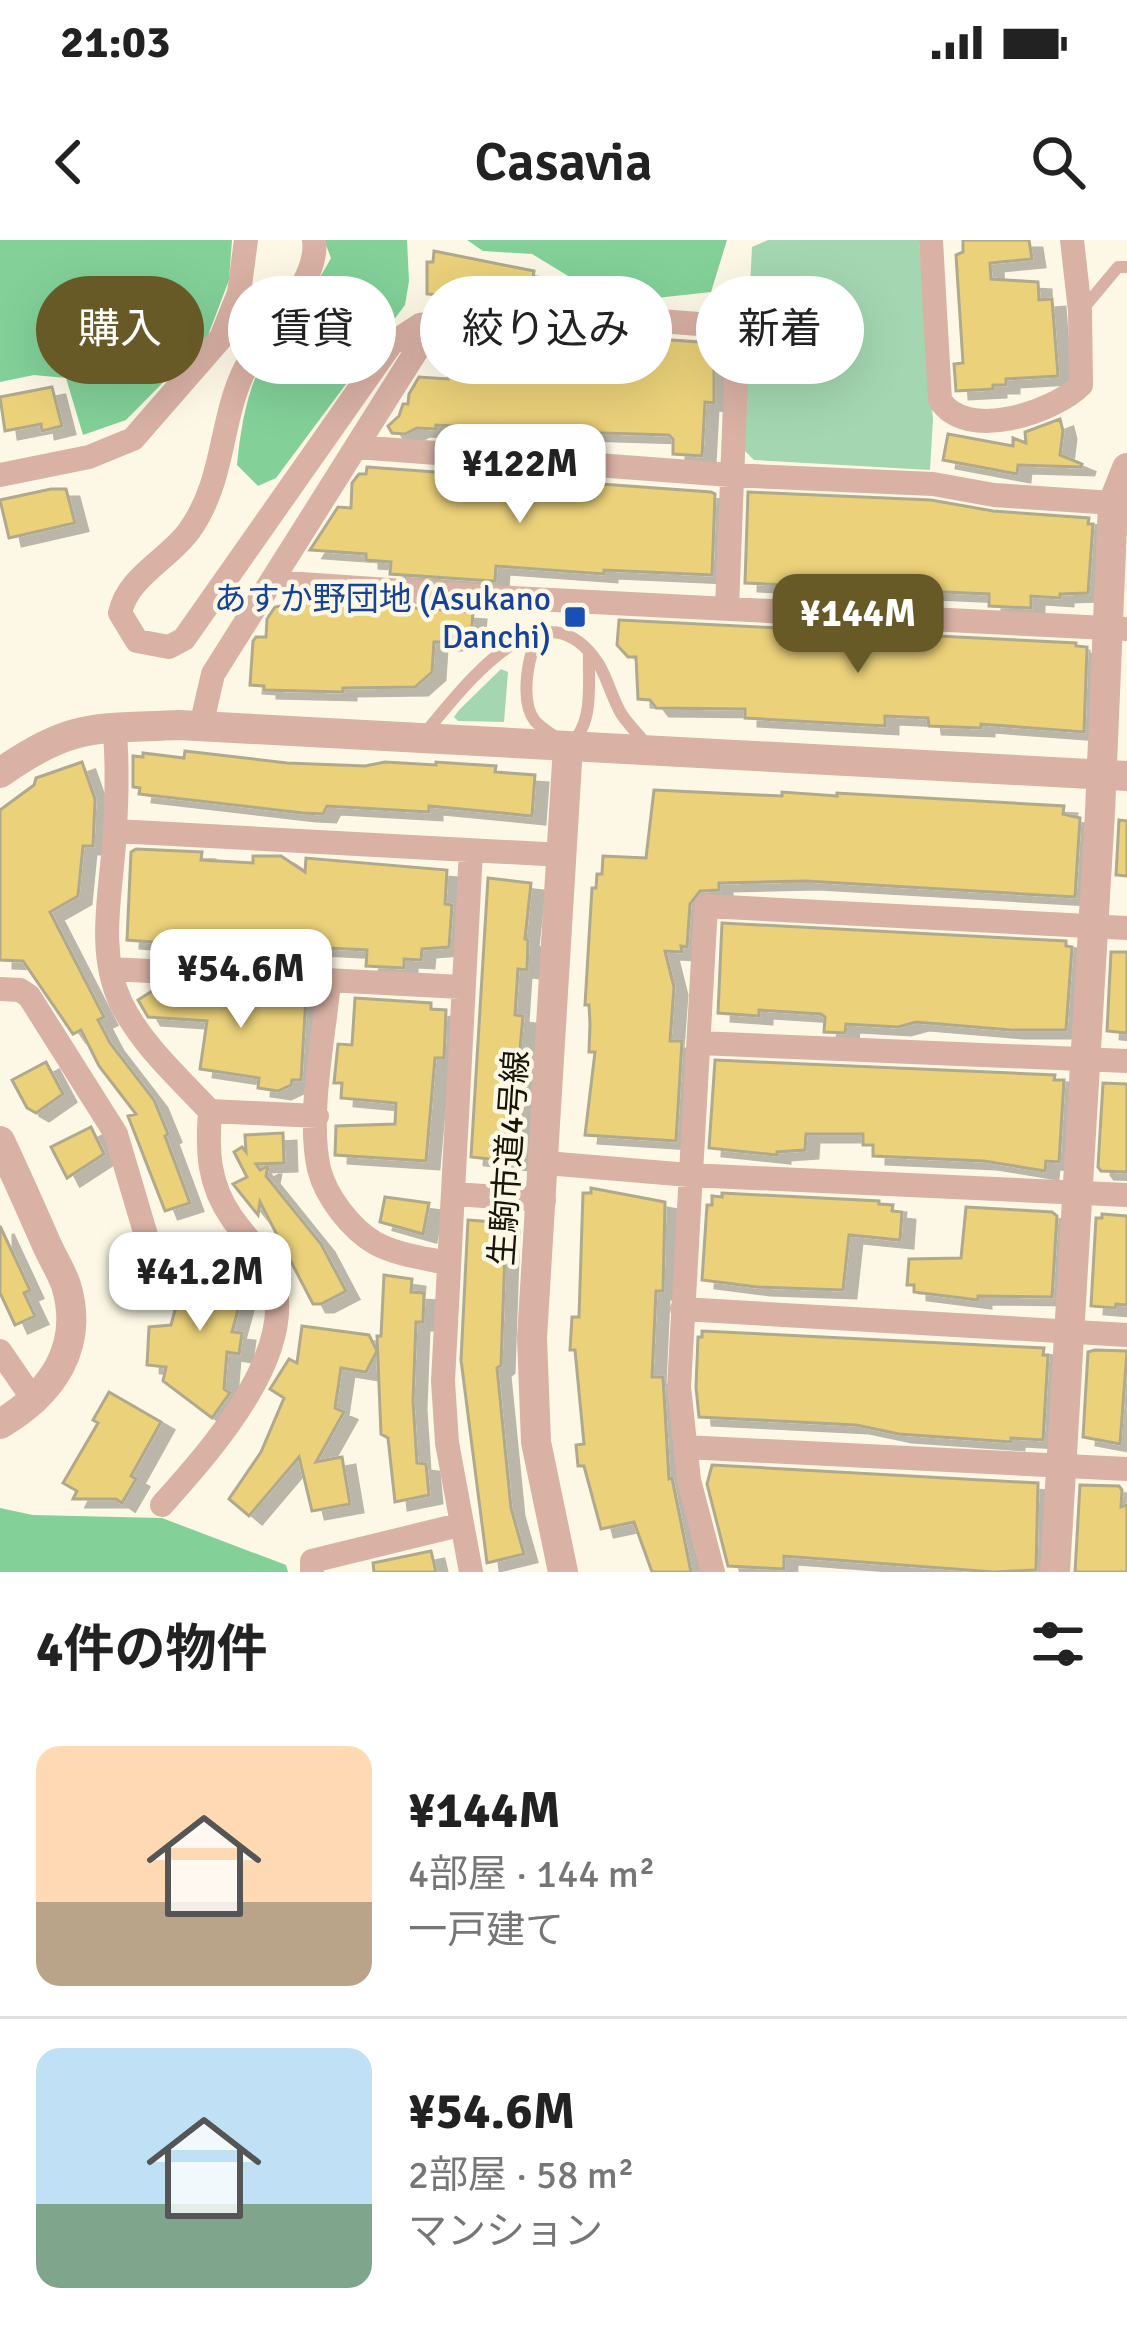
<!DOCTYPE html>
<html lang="ja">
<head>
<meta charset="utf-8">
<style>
  :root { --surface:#fff; --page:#f6f6f6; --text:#222; --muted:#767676; --line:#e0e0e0; --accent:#685a27 }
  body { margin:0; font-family:Signika,"Noto Sans JP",sans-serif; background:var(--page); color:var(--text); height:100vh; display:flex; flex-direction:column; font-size:45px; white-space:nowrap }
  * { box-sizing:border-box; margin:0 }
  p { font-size:39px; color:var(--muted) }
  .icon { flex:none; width:66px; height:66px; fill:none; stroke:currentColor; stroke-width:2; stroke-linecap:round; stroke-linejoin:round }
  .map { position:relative; height:1332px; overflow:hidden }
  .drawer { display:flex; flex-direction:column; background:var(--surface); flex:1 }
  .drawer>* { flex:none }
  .top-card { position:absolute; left:36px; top:36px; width:1056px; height:108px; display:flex; gap:24px }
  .price { position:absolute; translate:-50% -102px; padding:0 27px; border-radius:24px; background:#fff; color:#222; font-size:39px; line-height:78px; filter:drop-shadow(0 3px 6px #0008) }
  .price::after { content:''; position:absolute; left:50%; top:72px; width:36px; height:27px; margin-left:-18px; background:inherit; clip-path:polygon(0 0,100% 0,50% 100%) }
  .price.current { background:var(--accent); color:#fff }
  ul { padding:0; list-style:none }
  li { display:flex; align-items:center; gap:36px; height:300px; padding:0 36px }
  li+li { border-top:3px solid var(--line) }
  li span { display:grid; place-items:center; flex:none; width:336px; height:240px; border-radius:24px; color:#555 }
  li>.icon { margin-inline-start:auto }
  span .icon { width:144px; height:144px; fill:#fffc; stroke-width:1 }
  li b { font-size:51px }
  h2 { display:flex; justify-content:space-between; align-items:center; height:144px; padding:0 36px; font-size:51px }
  .pill { padding:0 42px; border-radius:54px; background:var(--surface); box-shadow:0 12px 48px #0002; font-size:42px; line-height:108px }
  .pill.current { background:var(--accent); color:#fff }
  .status { display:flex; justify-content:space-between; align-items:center; height:84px; padding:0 60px; background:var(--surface); direction:ltr }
  .status svg { height:33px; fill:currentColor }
  header { display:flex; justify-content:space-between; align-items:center; height:156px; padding:0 36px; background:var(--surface); font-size:54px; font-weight:600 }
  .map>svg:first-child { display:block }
</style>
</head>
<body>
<div class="status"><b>21:03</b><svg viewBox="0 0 49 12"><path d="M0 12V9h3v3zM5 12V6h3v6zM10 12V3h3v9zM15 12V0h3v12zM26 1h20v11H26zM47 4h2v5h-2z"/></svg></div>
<header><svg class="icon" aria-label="back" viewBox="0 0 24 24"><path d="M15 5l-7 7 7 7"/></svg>Casavia<svg class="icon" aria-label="search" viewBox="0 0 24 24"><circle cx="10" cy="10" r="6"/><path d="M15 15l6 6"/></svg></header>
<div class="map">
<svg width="1127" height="1332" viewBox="0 0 1127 1332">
  <defs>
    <filter id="shadow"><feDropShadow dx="13" dy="8" stdDeviation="0" flood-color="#0004"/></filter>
  </defs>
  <rect width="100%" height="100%" fill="#fdf8e6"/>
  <path fill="#a4d7b1" d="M768 0H919L933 179 930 230 754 220 742 208 752 7Z
    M501 429 508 432 504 482 458 481 454 477 459 470Z"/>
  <path fill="#83d199" d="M0 0H232L229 40 207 98 126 180 83 195 66 138 34 135 0 142Z
    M324 0H407L409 41 405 65 276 238 258 246 237 225C240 194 245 161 258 131 276 91 310 58 331 18Z
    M467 0H727L711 52 647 59 588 48 532 14 483 11Z
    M0 1268 33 1275 162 1278 286 1325 288 1332H0Z"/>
  <path fill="#ebd17a" stroke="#b1a98c" stroke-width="3" filter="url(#shadow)" d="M963 0H1029L1032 19 990 23 991 39 1038 42 1039 60 1052 59 1058 136 1006 139V145H993V149L956 151 954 124 963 123 956 15 963 12Z
    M434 11 534 31 533 38 547 40 545 62 480 64V59L427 54V22H433Z
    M584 94 714 103V163L705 162 702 216 673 214V199L669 195 570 192 568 206 539 204 540 192 510 189 436 185V189L417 188 405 194 392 193 388 186 399 176 403 164H408L409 154 419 137 448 139 450 99 542 95 584 100Z
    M52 147 62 186 42 191 41 184 5 191 0 157Z
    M1060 179 1063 191 1060 215 1082 224 1081 227 1018 225 1017 234 943 220 948 194 1013 206V198L1026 203 1025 192Z
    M367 227 711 252 715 254 712 335 604 330V334L496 326 495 341H492L390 334 391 322 366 320V314L310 310 338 267 351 268 352 243 359 234H366Z
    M51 249H66L75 283 9 298 0 260Z
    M748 252 931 260 993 271 1089 278 1088 284H1093L1088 353 1060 354V358L1031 356V368L989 366V354L745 343Z
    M308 361 473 372 471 398 450 397 449 402H434L432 432 415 447 343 448V452L264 450V446L250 445 253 401 256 397H266L267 379 275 367Z
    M619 380 1076 403V406L1087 407 1084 492 981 484V488L929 486 928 478 885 476V486L796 481 745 478V469L656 468 650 460 638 459 636 417H628L617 405Z
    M185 511 287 523 365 526 385 522 436 525V522L496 526 495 532 535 535 532 576 429 566V572L327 566 323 574 303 573 139 554 140 548 133 547V516L143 517V513L184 518Z
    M82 522 95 559 93 606H83L78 656 50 672 104 777 98 780 110 803 154 860 168 894 165 896 190 963 165 971 128 876 136 874 99 826 81 790 73 794 23 721 0 720V570L34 545 36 538Z
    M654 550 782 556V552L837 556V553L1064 566 1063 574 1080 578 1075 657 806 641 719 643V650L700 651 690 664 687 707 681 706 682 712 665 711 674 747 670 801H682L676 901 585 895 595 812H589L590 784 589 765H585L592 648H596L597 634H602L603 616 646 618Z
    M1119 580 1127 581V636L1116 635Z
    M136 609 202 612 201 620 253 623V616H281L305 632 306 618 447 630 445 664 452 665 449 707 422 709 421 720 404 719V728L366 726 367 710 229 703V699L191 696V705L127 700 131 612Z
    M488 638 531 643 525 699 528 700 527 730 518 729 515 775 523 776 519 820H524L516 922 471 917Z
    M722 683 1066 701V706L1072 707 1066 790H1011L916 782 898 787 846 784 845 793 824 792 825 777 821 774 759 770V776L718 773Z
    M1111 712H1127V793L1107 791Z
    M157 748 306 757 301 840H292L291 845 278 851 258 848 259 838 200 829 207 781 148 777 138 760Z
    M355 758 431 763V769L446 770 444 818H435L426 921 335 915 336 886 395 884 396 863 341 858 342 843H334L338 804 352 805Z
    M715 820 1055 835 1054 840H1064L1059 922 1046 921 1045 931 984 921 873 916V905H863V894H806L805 910 777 912V915L709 908Z
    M46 822 63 854 36 873 27 868 12 840Z
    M1103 843 1127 844V932L1101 931 1098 927Z
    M91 887 104 914 67 938 51 907Z
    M283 893 284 923 256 924 260 930 268 926 266 936 321 1004 346 1051 321 1064H313L260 962 258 975 233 944 247 937 234 912 242 907 246 912 245 895Z
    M591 948 665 962 663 1051H656L652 1137H663L669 1239 672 1238 691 1332H652L634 1282 601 1289 584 1226H578L576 1205 584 1204 575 1110H570L572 1077H579L583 953H591Z
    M722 953 879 961V964L893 965 892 971 902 972 900 1000 849 995 843 1050 757 1047 702 1040 707 965H712V956L722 957Z
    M385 957 429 963 423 994 380 982Z
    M966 967 1052 972 1057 976 1052 1057 978 1056V1060L914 1052V1045H907L909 1019 961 1018Z
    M1102 974 1127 976V1065L1116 1064 1115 1068 1091 1066 1096 978H1102Z
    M468 980 506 983 501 1125 497 1128 511 1268 524 1314 487 1323 461 1120Z
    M0 986 30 1050 24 1053 35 1076 15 1085 0 1053Z
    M184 1016 248 1033 232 1092 242 1093 239 1114 227 1112 224 1149 230 1153 212 1178 163 1141 166 1127 147 1125 149 1087 171 1085 183 1040 179 1038Z
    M384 1035 412 1039 411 1052 424 1053 423 1082H416L413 1161 417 1223 426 1224 429 1255 395 1262 388 1198 381 1194 377 1096H381Z
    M302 1086 369 1095 377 1111 366 1132 341 1128 335 1168 344 1172 316 1222 342 1217 350 1264 312 1271 299 1217 249 1276 229 1259 261 1212 284 1158 270 1149 289 1119 297 1123Z
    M702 1091 1044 1108 1043 1115H1048L1043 1200 1011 1198V1202L899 1194 856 1185 699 1177 696 1147 698 1097H702Z
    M1095 1110 1127 1111 1120 1204 1083 1197 1088 1112Z
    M109 1152 161 1182 131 1236 136 1239 122 1263 116 1259H73L77 1251 63 1243 98 1183 93 1180Z
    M712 1225 1038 1243 1036 1330 994 1332 784 1316V1329L728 1326 707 1244Z
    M1080 1245 1119 1246 1122 1250 1121 1267 1127 1265V1332H1075Z
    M431 1311 436 1332H374L373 1323Z"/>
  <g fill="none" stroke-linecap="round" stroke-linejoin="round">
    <path stroke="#d9b1a5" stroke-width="12" d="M1082 70 1118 27H1127
      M541 392C528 411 519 461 535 481 543 490 558 498 568 506 595 485 588 445 589 413
      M424 494C462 450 541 338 598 423 608 439 612 459 622 475 629 485 638 494 646 504"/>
    <path stroke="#d9b1a5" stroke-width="24" d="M314 0C320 42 266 90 246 127 219 179 226 240 189 291 168 320 128 336 120 373L137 401 169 407 184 399 391 104 420 85 434 83
      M931 0 940 160C966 202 1054 172 1081 145L1080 71 1072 0
      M356 207 730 235 933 244 994 255 1113 263
      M0 235 89 217 133 199 221 98 239 53 246 0
      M272 342 491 357 1127 389
      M114 485C118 519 117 553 115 588 113 645 95 708 121 763 141 804 179 838 210 871 207 911 208 944 232 978 244 996 261 1010 270 1031 304 1108 210 1211 162 1265
      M201 486 213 434 434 83 594 76 738 87 727 368
      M115 591 563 615
      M111 729 461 747
      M329 742C324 797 307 876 319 929 326 957 351 989 375 1003 397 1015 424 1018 448 1023
      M0 749 20 750 29 756 116 894 148 1002
      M699 803 1127 821
      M210 871 317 876
      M546 923 689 935 1127 955
      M454 954 544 960
      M682 1069 1127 1095
      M0 1111 35 1162
      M685 1207 1127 1229
      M312 1332V1321L459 1285
      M471 1332 447 1203 443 1141 471 611
      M713 1332 689 1240 679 1147 706 666 1127 688"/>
    <path stroke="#d9b1a5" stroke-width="30" d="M0 533C72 482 96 489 179 485L1127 536
      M0 901C16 935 31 969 46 1003 52 1017 61 1031 66 1045 85 1108 51 1154 0 1184
      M563 1332 536 1202 532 1098 568 506
      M1055 1332 1100 572 1113 263 1127 228"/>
  </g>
  <rect fill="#1a4fb4" stroke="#fdf8e6" stroke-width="4.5" x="563" y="365" width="24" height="24" rx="6"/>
  <g text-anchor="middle" stroke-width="9" stroke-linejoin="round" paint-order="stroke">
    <g font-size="33" fill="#164399" stroke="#fdf8e6" text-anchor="end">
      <text x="551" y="370">あすか野団地 (Asukano<tspan x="551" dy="38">Danchi)</tspan></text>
    </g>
    <g font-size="33" fill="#171409" stroke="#fdf8e6">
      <text transform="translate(508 918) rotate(-86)" y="12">生駒市道4号線</text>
    </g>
  </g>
</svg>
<b class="price" style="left:520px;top:286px">¥122M</b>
<b class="price current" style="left:858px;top:436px">¥144M</b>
<b class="price" style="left:241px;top:791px">¥54.6M</b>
<b class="price" style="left:200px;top:1094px">¥41.2M</b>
<div class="top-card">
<a class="pill current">購入</a>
<a class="pill">賃貸</a>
<a class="pill">絞り込み</a>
<a class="pill">新着</a>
</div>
</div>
<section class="drawer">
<h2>4件の物件<svg class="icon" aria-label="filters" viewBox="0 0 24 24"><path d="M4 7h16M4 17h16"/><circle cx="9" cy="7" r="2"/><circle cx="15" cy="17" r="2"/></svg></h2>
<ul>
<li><span style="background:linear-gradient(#ffd9b3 65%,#b9a48a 0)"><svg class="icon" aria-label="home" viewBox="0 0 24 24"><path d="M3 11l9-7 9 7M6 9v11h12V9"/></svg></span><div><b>¥144M</b><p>4部屋 · 144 m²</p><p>一戸建て</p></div></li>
<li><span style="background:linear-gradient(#bfe0f5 65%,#7fa58c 0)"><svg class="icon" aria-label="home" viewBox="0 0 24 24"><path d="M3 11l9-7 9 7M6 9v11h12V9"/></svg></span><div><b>¥54.6M</b><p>2部屋 · 58 m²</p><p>マンション</p></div></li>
</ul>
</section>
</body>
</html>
